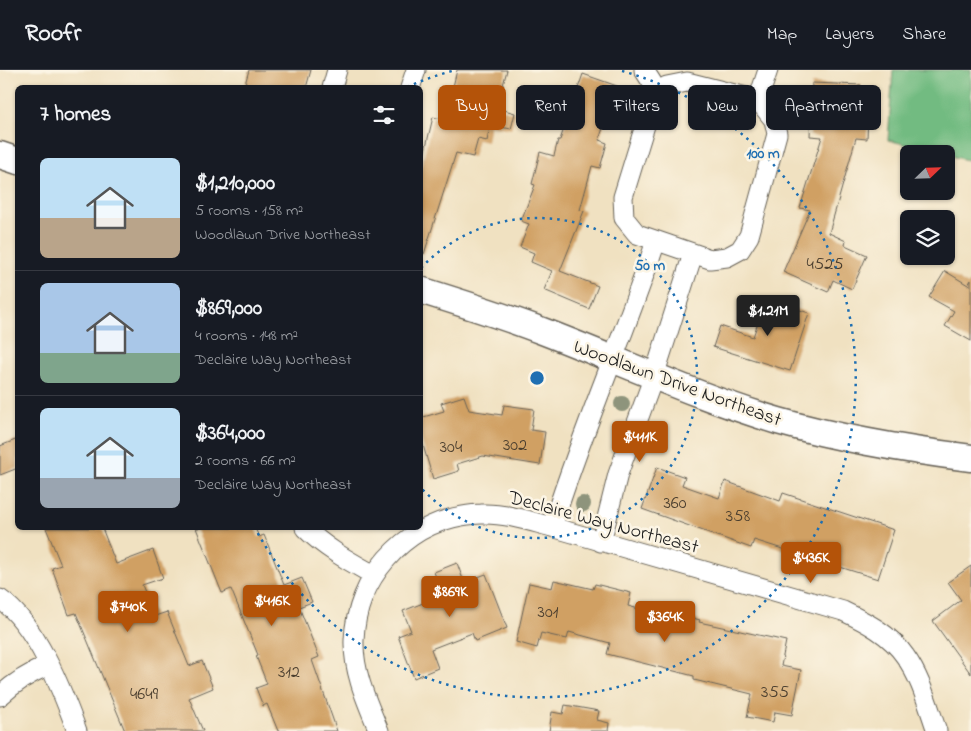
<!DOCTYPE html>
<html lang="en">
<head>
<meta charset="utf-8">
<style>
  :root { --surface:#171b24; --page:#20242c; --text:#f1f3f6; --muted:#9ea1a6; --line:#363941; --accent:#b45309 }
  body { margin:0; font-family:"Indie Flower",sans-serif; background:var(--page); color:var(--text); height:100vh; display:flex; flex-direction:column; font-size:19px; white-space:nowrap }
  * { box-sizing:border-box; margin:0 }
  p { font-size:16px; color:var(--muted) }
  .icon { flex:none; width:28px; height:28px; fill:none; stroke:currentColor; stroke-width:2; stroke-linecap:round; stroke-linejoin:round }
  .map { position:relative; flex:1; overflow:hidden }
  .details { position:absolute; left:15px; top:15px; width:408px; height:445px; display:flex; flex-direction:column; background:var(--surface); border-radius:8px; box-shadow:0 1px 4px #0004 }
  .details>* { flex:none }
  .guide { position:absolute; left:438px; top:15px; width:458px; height:45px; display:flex; gap:10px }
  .needle { width:32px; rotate:67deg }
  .tools { position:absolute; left:900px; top:75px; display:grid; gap:10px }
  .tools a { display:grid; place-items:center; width:55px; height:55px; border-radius:8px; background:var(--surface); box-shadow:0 1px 4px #0004; font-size:25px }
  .price { position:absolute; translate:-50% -42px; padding:0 11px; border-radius:5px; background:var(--accent); color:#fff; font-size:16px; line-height:32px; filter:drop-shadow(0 1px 2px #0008) }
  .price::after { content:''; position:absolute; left:50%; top:30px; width:15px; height:11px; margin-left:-8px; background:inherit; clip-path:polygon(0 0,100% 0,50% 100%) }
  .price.active { background:#222; color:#fff }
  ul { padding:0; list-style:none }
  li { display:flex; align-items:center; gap:15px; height:125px; padding:0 25px }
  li+li { border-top:1px solid var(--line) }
  li span { display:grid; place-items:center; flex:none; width:140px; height:100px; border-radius:8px; color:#555 }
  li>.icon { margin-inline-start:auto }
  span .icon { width:60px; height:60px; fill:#fffc; stroke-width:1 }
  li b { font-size:21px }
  h2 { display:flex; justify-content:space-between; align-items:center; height:60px; padding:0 25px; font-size:21px }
  .chip { padding:0 18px; border-radius:8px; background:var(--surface); box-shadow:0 1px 4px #0004; font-size:18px; line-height:45px }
  .chip.active { background:var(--accent); color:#fff }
  header { display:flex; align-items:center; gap:30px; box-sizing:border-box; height:70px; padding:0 25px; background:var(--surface); border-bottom:1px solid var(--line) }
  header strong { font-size:24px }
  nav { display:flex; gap:28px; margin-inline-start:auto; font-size:18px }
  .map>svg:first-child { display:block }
</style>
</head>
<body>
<header>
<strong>Roofr</strong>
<nav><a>Map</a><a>Layers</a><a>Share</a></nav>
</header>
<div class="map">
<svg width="971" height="661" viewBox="0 0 971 661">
  <rect width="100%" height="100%" fill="#fcf5e5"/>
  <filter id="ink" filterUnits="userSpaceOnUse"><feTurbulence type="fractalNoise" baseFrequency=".02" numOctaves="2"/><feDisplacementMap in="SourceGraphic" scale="10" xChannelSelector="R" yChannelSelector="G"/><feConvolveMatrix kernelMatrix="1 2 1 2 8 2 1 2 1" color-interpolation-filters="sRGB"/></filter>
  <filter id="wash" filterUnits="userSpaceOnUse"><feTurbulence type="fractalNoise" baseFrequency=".0096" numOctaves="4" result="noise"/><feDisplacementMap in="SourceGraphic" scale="20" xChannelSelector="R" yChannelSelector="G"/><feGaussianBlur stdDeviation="1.12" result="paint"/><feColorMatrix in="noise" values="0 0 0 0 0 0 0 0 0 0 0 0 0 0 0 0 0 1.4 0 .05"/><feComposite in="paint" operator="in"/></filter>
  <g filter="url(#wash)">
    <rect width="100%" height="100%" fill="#f0e1c1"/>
    <path fill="#72bb81" stroke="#476c4e" d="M893 0H971V91L888 70Z"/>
    <g id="blocks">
      <path fill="#d0a063" d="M249 0H311L306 18H254L245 14Z
        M457 0H507L497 38 515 43 511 59 490 55 487 71 478 69 473 87 456 83 424 184 420 183V102L433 47 445 50Z
        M583 4 617 16 599 70 607 73 600 98 592 96 580 140 584 141 560 201 598 216 589 239 544 220 552 201 531 192 534 183 520 177 529 154 521 151 535 115 532 114 540 82 554 86 558 70H560Z
        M812 13 861 15 859 45H868L867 69 856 68 829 163 846 171 845 175 867 185 852 219 833 210 828 222 783 202 810 140 800 138 822 67 810 66Z
        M945 201 968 215 971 210V271L945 256 954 241 929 227Z
        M766 229 809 243 790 301 713 277 720 256 753 267Z
        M464 326 469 340 502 345 504 335 534 339 531 360 545 362 540 395 483 386 457 394 459 401 433 409 420 365V348L444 341 441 333Z
        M18 369V398L0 405V376Z
        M657 397 685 407 682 415 719 428 725 411 780 431 783 423 894 460 878 509 754 470 751 478 642 439Z
        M46 458H102L116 494 153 480 163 508 142 515 155 546 167 542 189 596 202 591 213 618 189 628 203 661H125L76 543 69 545 52 498 61 495Z
        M196 458H255L259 467 264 465 284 515 302 508 312 532 299 537 319 587 312 590 337 661H278L267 634 263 636 256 618 267 614 256 586 258 585 231 519 222 523Z
        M457 493 464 512 486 504 507 558 475 571 472 563 431 579 438 598 414 608 398 566 411 561 403 541 443 525 434 502Z
        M971 496V604L933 551 961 530 948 512Z
        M554 510 593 519 595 514 631 523 628 536 676 549 678 544 700 550 699 552 786 571 781 596 801 600 792 645 775 642 773 652 747 647 752 624 694 610V606L607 584 610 573 569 562 567 569 541 563 537 578 516 572 529 513 552 518Z
        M565 635 599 641 597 650 609 653 608 661H549L552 642 563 644Z"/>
    </g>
  </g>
  <g filter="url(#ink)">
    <use href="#blocks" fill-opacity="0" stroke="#666156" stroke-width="1"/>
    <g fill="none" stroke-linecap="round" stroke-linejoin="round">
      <g stroke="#666156" stroke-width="21">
        <path id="street" d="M644 0 658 22
          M687 12 758 30 774 50 777 64 749 166 740 180 727 187 710 189 637 164 624 148 623 127 651 36 658 22 667 16Z
          M332 18 337 0
          M410 18 416 0
          M758 30 768 0
          M552 457C582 360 624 267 656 171
          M305 458C325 478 349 491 374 505
          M601 472 618 404 654 306 693 184
          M0 529C36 554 62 620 77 661
          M0 626C15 612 30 603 49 595
          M379 661C367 632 353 602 354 570 356 509 403 456 462 446 468 445 475 444 481 444 505 443 529 451 552 457L843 541C866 552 890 564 905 586 921 608 928 636 937 661"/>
      </g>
      <g stroke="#666156" stroke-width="29">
        <path id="secondary" d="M0 85 18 91
          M420 220C462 233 504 246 545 262 623 292 698 327 778 351 841 369 907 380 971 388"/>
      </g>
      <use href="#street" stroke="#fff" stroke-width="19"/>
      <use href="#secondary" stroke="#fff" stroke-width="26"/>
    </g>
    <g fill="#8e947b">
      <circle cx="622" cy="334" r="8"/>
      <circle cx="583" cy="434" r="8"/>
    </g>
  </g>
  <g fill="none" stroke="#1f6fb2" stroke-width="2.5" stroke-dasharray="2.5 5">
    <path d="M421 198A160 160 0 1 1 421 418"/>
    <path d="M407 17A319 319 0 0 1 452 1M622 1A319 319 0 1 1 255 458"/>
  </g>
  <g text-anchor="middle" stroke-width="5" stroke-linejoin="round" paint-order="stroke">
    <g font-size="18" fill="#493d2e">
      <text x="825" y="199">4525</text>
      <text x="515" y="380">302</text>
      <text x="451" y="382">304</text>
      <text x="675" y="438">360</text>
      <text x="738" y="451">358</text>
      <text x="548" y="547">301</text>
      <text x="289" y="607">312</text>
      <text x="775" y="627">355</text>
      <text x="144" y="629">4649</text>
    </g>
    <g font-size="20" fill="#1c1c1c" stroke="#fcf5e5">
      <text transform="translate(678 312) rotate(20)" y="7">Woodlawn Drive Northeast</text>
      <text transform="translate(604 451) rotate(15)" y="7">Declaire Way Northeast</text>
    </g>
  </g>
  <circle cx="537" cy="308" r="8" fill="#1f6fb2" stroke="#fcf5e5" stroke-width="2.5"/>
  <g font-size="15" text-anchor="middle" font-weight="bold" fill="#1f6fb2" stroke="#fcf5e5" stroke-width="5" stroke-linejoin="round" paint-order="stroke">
    <text x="763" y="88">100 m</text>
    <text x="650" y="200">50 m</text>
  </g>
</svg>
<div class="tools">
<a><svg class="needle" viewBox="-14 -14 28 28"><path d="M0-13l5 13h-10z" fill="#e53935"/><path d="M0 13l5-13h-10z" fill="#9ea1a6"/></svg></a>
<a><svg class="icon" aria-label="layers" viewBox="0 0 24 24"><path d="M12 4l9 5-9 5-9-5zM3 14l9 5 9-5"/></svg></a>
</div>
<b class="price active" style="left:768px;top:267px">$1.21M</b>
<b class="price" style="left:640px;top:393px">$411K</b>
<b class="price" style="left:811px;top:514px">$436K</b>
<b class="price" style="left:450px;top:548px">$869K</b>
<b class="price" style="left:272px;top:557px">$416K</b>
<b class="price" style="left:128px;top:563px">$740K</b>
<b class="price" style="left:665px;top:573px">$364K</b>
<div class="guide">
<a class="chip active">Buy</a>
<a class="chip">Rent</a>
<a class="chip">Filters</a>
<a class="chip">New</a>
<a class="chip">Apartment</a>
</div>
<section class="details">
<h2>7 homes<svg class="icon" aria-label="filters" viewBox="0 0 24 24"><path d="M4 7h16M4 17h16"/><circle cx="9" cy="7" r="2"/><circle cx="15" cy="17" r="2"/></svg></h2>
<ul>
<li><span style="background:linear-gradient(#bfe0f5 60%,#b9a48a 0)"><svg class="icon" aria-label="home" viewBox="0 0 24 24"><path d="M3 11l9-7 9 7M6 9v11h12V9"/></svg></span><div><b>$1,210,000</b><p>5 rooms · 158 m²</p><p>Woodlawn Drive Northeast</p></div></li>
<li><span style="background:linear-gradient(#a9c7e8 70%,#7fa58c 0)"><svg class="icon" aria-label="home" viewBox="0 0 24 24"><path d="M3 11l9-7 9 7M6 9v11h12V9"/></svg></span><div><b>$869,000</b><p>4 rooms · 148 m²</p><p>Declaire Way Northeast</p></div></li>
<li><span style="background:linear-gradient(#bfe0f5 70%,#9aa5b1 0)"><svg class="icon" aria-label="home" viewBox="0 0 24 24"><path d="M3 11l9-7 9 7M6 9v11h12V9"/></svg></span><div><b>$364,000</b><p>2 rooms · 66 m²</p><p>Declaire Way Northeast</p></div></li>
</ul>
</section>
</div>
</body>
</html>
